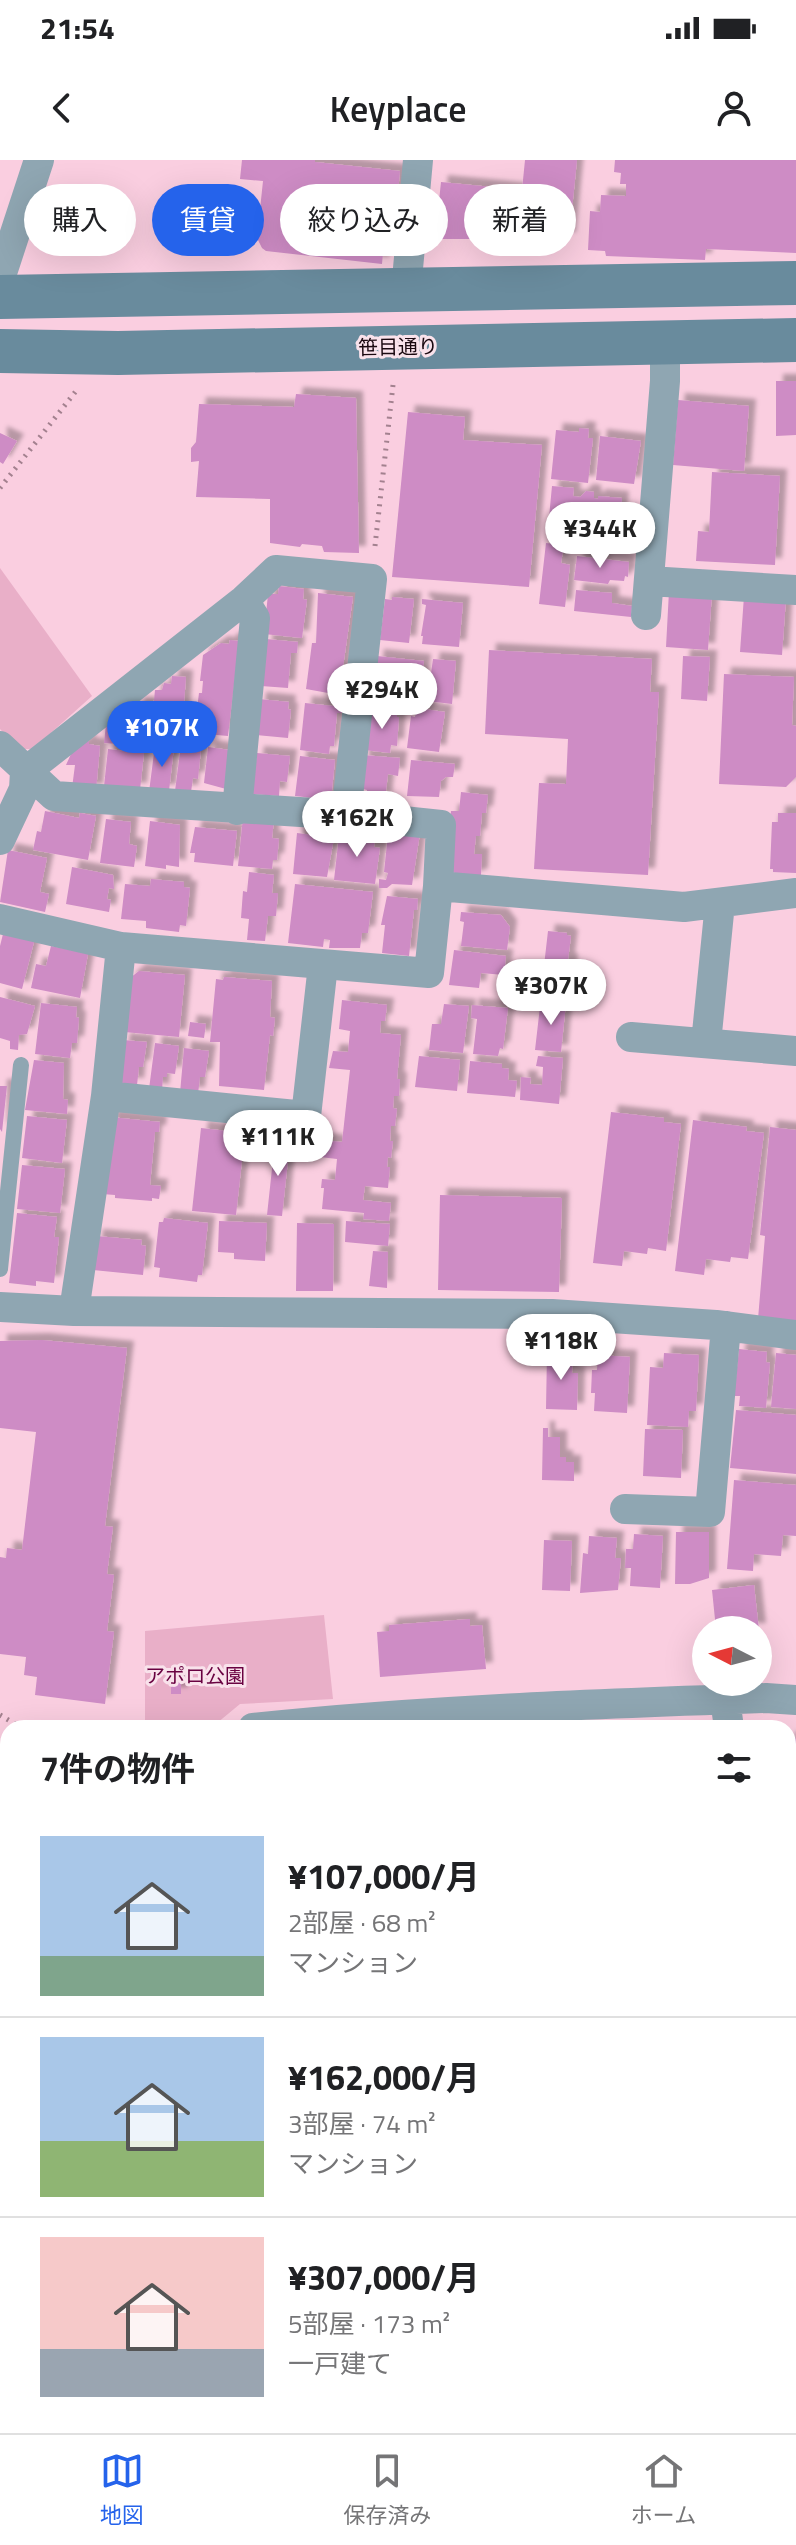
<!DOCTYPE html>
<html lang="ja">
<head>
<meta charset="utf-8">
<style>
  :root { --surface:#fff; --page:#f2f2f2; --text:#202124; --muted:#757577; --line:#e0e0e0; --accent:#2563eb }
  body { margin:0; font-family:"Titillium Web","Noto Sans JP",sans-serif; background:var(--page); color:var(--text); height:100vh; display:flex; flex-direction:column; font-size:30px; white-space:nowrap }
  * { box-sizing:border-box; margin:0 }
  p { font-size:26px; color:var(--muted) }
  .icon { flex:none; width:44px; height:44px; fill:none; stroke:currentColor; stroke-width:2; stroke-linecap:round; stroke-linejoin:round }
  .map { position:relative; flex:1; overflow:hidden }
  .side { position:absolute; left:0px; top:1560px; width:796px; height:714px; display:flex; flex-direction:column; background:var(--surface); border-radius:24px 24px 0 0; box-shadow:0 8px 32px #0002 }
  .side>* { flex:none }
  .guide { position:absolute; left:24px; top:24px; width:748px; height:72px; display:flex; gap:16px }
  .needle { width:52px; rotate:276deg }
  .controls { position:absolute; left:692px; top:1456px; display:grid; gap:16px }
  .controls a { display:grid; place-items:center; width:80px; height:80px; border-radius:50%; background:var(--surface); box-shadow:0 8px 32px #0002; font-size:40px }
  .price { position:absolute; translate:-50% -68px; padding:0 18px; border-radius:28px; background:#fff; color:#222; font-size:26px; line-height:52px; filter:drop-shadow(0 2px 4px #0008) }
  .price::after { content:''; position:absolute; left:50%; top:48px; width:24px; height:18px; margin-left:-12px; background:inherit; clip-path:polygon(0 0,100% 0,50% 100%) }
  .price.current { background:var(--accent); color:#fff }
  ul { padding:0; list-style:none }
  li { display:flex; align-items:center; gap:24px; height:200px; padding:0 40px }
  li+li { border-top:2px solid var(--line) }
  li span { display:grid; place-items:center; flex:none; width:224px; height:160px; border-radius:0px; color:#555 }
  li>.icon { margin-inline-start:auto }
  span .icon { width:96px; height:96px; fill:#fffc; stroke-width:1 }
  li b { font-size:34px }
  h2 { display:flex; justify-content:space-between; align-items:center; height:96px; padding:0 40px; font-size:34px }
  .pill { padding:0 28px; border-radius:36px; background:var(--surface); box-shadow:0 8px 32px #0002; font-size:28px; line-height:72px }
  .pill.current { background:var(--accent); color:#fff }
  .status { display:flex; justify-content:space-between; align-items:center; height:56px; padding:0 40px; background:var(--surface); direction:ltr }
  .status svg { height:22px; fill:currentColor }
  header { display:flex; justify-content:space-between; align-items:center; height:104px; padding:0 40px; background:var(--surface); font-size:36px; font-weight:600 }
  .dock { display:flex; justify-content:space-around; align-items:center; height:112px; border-top:2px solid var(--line); background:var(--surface); font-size:22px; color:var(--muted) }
  .dock a { display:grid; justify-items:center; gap:4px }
  .dock .current { color:var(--accent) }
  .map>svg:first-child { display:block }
</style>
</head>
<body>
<div class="status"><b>21:54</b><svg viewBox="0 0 49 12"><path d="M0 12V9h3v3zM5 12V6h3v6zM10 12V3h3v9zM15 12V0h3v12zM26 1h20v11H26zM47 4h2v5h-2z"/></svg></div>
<header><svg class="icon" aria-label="back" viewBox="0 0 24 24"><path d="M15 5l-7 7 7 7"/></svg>Keyplace<svg class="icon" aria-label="person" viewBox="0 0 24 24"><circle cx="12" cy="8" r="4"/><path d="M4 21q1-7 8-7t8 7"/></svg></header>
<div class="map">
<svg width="796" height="2273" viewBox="0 0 796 2273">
  <defs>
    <filter id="shadow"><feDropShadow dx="7" dy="-7" stdDeviation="2" flood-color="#0004"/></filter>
  </defs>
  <rect width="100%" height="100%" fill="#facee0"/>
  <path fill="#e9afc8" d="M0 408 92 536 33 589H18L0 569Z
    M324 1455 333 1539 240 1544 211 1568H145V1471Z"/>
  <path fill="#ce8cc5" filter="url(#shadow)" d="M242 0H315V2L400 11 394 74 385 73 382 104 266 91 262 88 257 78 263 21 240 19Z
    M525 0H577L569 79H435L441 22 522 30Z
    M615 0H796V93L706 89 705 100 606 96 605 91 588 90 590 51 600 52 601 35 626 36V24H620L621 13 614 12Z
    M776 221H796V275L776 276Z
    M296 234 356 238 359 393 324 392 322 386 302 384 300 387 270 383V339L196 337 199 301 191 302V288L196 282 199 244 294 247Z
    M678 240 749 246 744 311 673 305Z
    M408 252 465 257 463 280 542 285 529 427 392 417Z
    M579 268 589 269 588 278H593L588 323 551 319 556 270 579 272Z
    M0 273 17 281 3 304 0 302Z
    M600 276 641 281 634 324 596 320Z
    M712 312 780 316 775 405 696 401 698 371 709 372Z
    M552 326 574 328 573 336 580 337 586 331 594 332V338L598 339V336L622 338 620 362 615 361 614 374 605 373 604 381 588 379 587 387 570 385V381L557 378 558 369 548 368Z
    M546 383 564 385 561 403 570 405 565 447 539 444Z
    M577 396 629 402 628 417 625 416 624 421 610 420 608 424 574 420Z
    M279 426 304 429 303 439 307 440 302 478 264 474 268 434H278Z
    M576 430 612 433V443L632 446 631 457 574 451Z
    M669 431 712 433 708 490 666 487Z
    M318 433 353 437 339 535 306 529 312 483H316Z
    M744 436 786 438 782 495 740 492Z
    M392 437 414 439 409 483 380 480 385 439 392 440Z
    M422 439 463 443 459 487 422 484 423 476H421L426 445 422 444Z
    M266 479 298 482 297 493H291L288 528 261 526Z
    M230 480 239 481 228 576 194 573 199 533H202L203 521H200L203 495 221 483 229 484Z
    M489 490 652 499 650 532H659L648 715 534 709 539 623 566 624 568 579 485 574Z
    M377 496 424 501 420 530 398 527 399 517 375 514Z
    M683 496 710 497 707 541 681 539Z
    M433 499 456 501 452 544 427 541Z
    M724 514 794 517 792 565 796 566V617L786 627 719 624Z
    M172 516 186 517 183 556H189L188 573 151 569 155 530H162L164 523 171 524Z
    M259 539 289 542 288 549 291 550 288 578 256 575Z
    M305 543 343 547 342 553H337L334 586H330L329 594 300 590Z
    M137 544H150L145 586H139L140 581 132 580V585L104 583 106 564 131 566 132 549H137Z
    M417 548 445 552 439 592 407 588 411 556 415 557Z
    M379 550 397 552V557H399L397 586 391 585 390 593 364 590 368 552 378 553Z
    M89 580V584L100 586 96 631 72 628 75 605H66L71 594Z
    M181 584 201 589 198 619 193 618 191 632 175 631Z
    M155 585 174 587 169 631 149 632Z
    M208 587 230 590 226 629 204 623Z
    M108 589 144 593 140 630 104 626Z
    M257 593 290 596 287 622 280 621 279 636 252 634Z
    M362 595 400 598 398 616 388 614 385 639 366 637 367 630 363 629Z
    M300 596 335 600 331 640 295 636Z
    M411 600 455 604 453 617H446L441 621 439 637 407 636Z
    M461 632 488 635 486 653H482L480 676H476L474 694H482L481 715 473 718 445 710 451 651H459Z
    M45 651 79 658 80 653 96 656 88 700 33 690 37 671 41 672Z
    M778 653H796V713L773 712V709H770L772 662H778Z
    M243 657 274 660 272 678 279 679 277 700H273L272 709 238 706Z
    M106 659 131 662 129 684 137 686 134 707 100 703Z
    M150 661 180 665 179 707 166 705V709L145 706Z
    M195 667 237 671 233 706 194 702 195 693H190Z
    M346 669 356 670 355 676 375 678 374 687 380 688 375 724 334 720 339 675H345Z
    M297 673 334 678 327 717 293 714Z
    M420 673 412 725 392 724 387 728H379V719L386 720 388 713 384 712 388 674Z
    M8 690 47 698 40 732 49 734 45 752 0 742Z
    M72 707 113 715 114 729 109 728 107 739 111 740 109 752 66 744Z
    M249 712 274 715 272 733H278L276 756H268L265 781 247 780 249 759 241 758 243 731 247 732Z
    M151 719 184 722V727L190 728 186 766 180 765 179 772 146 768V761L121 759 125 724 150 726Z
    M295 724 373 732 368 773H362L360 788H329L330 780 324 779 323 787 288 783Z
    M387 736 418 739 417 750H414L409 796 382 793 385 765H381Z
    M461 752 501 755 510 767 507 790 461 786 464 762 460 761Z
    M4 770 35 778 22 829 0 823V786Z
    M548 771 567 773V775L571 776 568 800H571L569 825 542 823Z
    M51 786 88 794 80 838 31 828 36 804 46 806Z
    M454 790 506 796 504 815 481 813 479 828 449 825Z
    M139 811 185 815 179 877 124 872 130 818Z
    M224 817 272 821 270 857 275 858 273 876 270 875 264 930 219 926 220 882H210L216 819 223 820Z
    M0 837 35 846 27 874 19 875 18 890 10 889V881L0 878Z
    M541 838 546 839 545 845 566 843 561 892 535 890Z
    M342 840 387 845 385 861H381L380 873 401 875 397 919H400L399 936H394L393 948 397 949 395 966H391L390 981H393L391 998 388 997 387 1007H390L388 1028 365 1026 363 1040 391 1043 389 1061 363 1059 364 1053 322 1049 324 1028H321L322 1019 335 1020 337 999 320 997 322 980 342 982 350 910 329 908 333 891 348 892 350 871 339 869Z
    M41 843 77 847 76 857 79 858 77 883H72L70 898 35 894Z
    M444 844 469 846 463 893 429 890 432 864H441Z
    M472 845 508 848 503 889 500 888 498 896 473 894 477 859 471 858Z
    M190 862 206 864 204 878 188 876Z
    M123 880 147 882 143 907H139L137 925 119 923Z
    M155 883 179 886 175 914 167 913V917H163L162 931 149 929Z
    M184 888 209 891 205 917H200L198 934 180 933Z
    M419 896 460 900 457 931 415 927Z
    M538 896 563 898 559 944 520 940 521 917 531 918 530 924 542 925 543 907 536 906Z
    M34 900 64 903 63 939 68 940 67 954 25 950Z
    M470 901 502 904V908L509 909 508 920 517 921 515 937 467 933Z
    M0 926H7L2 972 0 969Z
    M611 952 664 958V962L681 964 666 1091 648 1088 647 1094 624 1091 622 1106 593 1103Z
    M27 956 67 960 62 1003 22 998Z
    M110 957 160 962 159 972H155L150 1025 161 1026 159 1039 152 1038V1041L115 1038V1035L102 1034Z
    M693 960 747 967 746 971 764 973 748 1099 731 1097 730 1102 706 1099 704 1115 675 1111Z
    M770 967 796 970V1162L758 1159 765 1076 760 1075Z
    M201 968 245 973 236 1055 192 1051Z
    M275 981 290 982 282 1056 267 1055Z
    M22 1005 65 1009 60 1053 17 1049Z
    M440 1035 562 1038 559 1132 438 1130Z
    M17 1053 57 1057 54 1077H59L54 1123 36 1121V1126L9 1123Z
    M164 1058 208 1063 202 1115H198L197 1122 159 1117 160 1108 154 1107 159 1062H163Z
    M219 1061 267 1063 265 1101 234 1099V1093L218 1092Z
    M346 1061 390 1064 388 1086 345 1082Z
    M297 1063 334 1064 333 1131H296Z
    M96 1076 142 1080 141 1085 146 1086 143 1115 93 1110Z
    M373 1091 388 1092 387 1128 369 1126Z
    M42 1180 127 1188 105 1366 113 1367 107 1414 114 1415 107 1471 114 1472 105 1544 35 1535 37 1517 24 1515 26 1497 0 1494V1397L6 1398 7 1388 22 1390 36 1272 0 1268V1181Z
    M739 1189 767 1192 766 1202 770 1203 766 1248 739 1246 740 1236H734Z
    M547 1192H573L572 1213H578L577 1250 546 1249Z
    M664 1193 699 1195 696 1251H689L688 1267 647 1265 650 1207 663 1208Z
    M776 1193 796 1195V1249L771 1247Z
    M598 1195 630 1197 627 1253 594 1251 595 1233H591L592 1210H597Z
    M736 1250 796 1255V1314L730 1308Z
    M543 1268H548V1277H560V1297H566V1302H574V1321L542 1320Z
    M645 1269 683 1270 681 1318 643 1316Z
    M734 1320 796 1325V1376L783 1375 781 1396 754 1394 753 1411 727 1409Z
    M676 1372H709V1418L690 1424H675Z
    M634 1374 663 1376 660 1428 630 1426 631 1408H625L626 1389H633Z
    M589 1376 617 1378 615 1398H621L618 1430 580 1433 583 1393 588 1394Z
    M544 1380 572 1381 570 1431 542 1430Z
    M754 1425 759 1470 716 1469 712 1430Z
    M470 1459V1466L482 1465 486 1509 380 1517 377 1472 389 1471V1465Z
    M171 1518H181V1534H171Z
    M796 1578V1633L788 1634V1579Z
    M8 1582V1622L0 1617V1595Z
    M0 1625 8 1630V1647L0 1660Z
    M0 1724 8 1729V1752L0 1765Z
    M8 1759V1802L6 1806 0 1803V1771Z
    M796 1760V1808L788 1810V1762Z
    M796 1829V1895L791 1896 788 1883V1831Z
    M792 1947 796 1964V2006L788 2008V1948Z
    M796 2103V2273H776L774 2266H788V2105Z
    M8 2211V2266H76L83 2273H0V2219Z
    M116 2266H176L167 2273H121Z
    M434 2266H458L462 2273H437Z
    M625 2266H679L680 2273H599Z"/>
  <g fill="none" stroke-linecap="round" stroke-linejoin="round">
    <path stroke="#a3818f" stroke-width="5" stroke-dasharray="2 6" stroke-linecap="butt" d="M0 328 76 231
      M375 386 393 225
      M0 1555 22 1568"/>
    <path stroke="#8fa6b2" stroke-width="16" d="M0 1109 21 905"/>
    <path stroke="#8fa6b2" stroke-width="30" d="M0 119 39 0
      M406 130 418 0
      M649 421 796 430
      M646 455 665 221V181
      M0 586 54 636 346 655 441 665 438 726 429 813 121 787 0 759
      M237 650 255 458 244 440
      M0 680 24 629 25 612 244 440 276 410 372 419 346 655
      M438 726 684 747 796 733
      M631 877 796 891
      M706 883 720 743
      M106 936 306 956 323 805
      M0 1147 74 1151 552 1154 716 1165 796 1175
      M74 1151 106 936 121 787
      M625 1349 710 1352 726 1166
      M725 1539 729 1568
      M253 1568C424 1550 594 1544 766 1538L796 1540
      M0 1840 8 1848
      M0 1993 8 1987
      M788 2043 796 2041
      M398 2266 405 2273
      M197 2273 208 2266"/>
    <path stroke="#698b9d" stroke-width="44" d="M0 137 796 123
      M0 191 118 193 796 180"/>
  </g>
  <g text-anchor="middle" stroke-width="6" stroke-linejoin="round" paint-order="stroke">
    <g font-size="20" fill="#1a0810" stroke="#f9e2eb">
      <text transform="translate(398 187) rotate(-1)" y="7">笹目通り</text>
    </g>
    <g font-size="20" fill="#690241" stroke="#f9e2eb">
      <text x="195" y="1523">アポロ公園</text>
    </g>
  </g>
</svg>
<div class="controls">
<a><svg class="needle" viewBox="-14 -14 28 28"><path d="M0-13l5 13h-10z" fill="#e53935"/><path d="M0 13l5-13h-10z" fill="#757577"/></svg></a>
</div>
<b class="price" style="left:600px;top:410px">¥344K</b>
<b class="price" style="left:382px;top:571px">¥294K</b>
<b class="price current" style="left:162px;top:609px">¥107K</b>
<b class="price" style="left:357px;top:699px">¥162K</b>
<b class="price" style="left:551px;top:867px">¥307K</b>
<b class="price" style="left:278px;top:1018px">¥111K</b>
<b class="price" style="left:561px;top:1222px">¥118K</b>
<div class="guide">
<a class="pill">購入</a>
<a class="pill current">賃貸</a>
<a class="pill">絞り込み</a>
<a class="pill">新着</a>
</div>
<section class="side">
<h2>7件の物件<svg class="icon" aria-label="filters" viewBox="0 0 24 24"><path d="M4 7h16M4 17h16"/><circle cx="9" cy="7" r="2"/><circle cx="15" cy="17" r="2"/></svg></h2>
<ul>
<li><span style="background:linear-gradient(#a9c7e8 75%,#7fa58c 0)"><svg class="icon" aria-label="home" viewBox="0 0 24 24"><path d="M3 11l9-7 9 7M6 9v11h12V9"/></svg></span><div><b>¥107,000/月</b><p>2部屋 · 68 m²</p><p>マンション</p></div></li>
<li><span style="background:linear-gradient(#a9c7e8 65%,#8fb573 0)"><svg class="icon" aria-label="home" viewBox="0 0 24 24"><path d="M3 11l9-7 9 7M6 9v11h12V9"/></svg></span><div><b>¥162,000/月</b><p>3部屋 · 74 m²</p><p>マンション</p></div></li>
<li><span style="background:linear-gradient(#f6c9c9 70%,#9aa5b1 0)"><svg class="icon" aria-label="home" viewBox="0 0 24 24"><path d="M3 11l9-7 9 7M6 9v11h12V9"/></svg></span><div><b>¥307,000/月</b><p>5部屋 · 173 m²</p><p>一戸建て</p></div></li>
</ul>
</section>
</div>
<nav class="dock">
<a class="current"><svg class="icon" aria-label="map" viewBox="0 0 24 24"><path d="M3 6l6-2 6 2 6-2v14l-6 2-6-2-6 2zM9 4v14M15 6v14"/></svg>地図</a>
<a><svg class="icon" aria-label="saved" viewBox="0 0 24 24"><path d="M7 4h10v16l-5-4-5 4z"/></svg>保存済み</a>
<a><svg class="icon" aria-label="home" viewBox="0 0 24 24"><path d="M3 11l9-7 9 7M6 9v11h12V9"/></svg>ホーム</a>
</nav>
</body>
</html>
